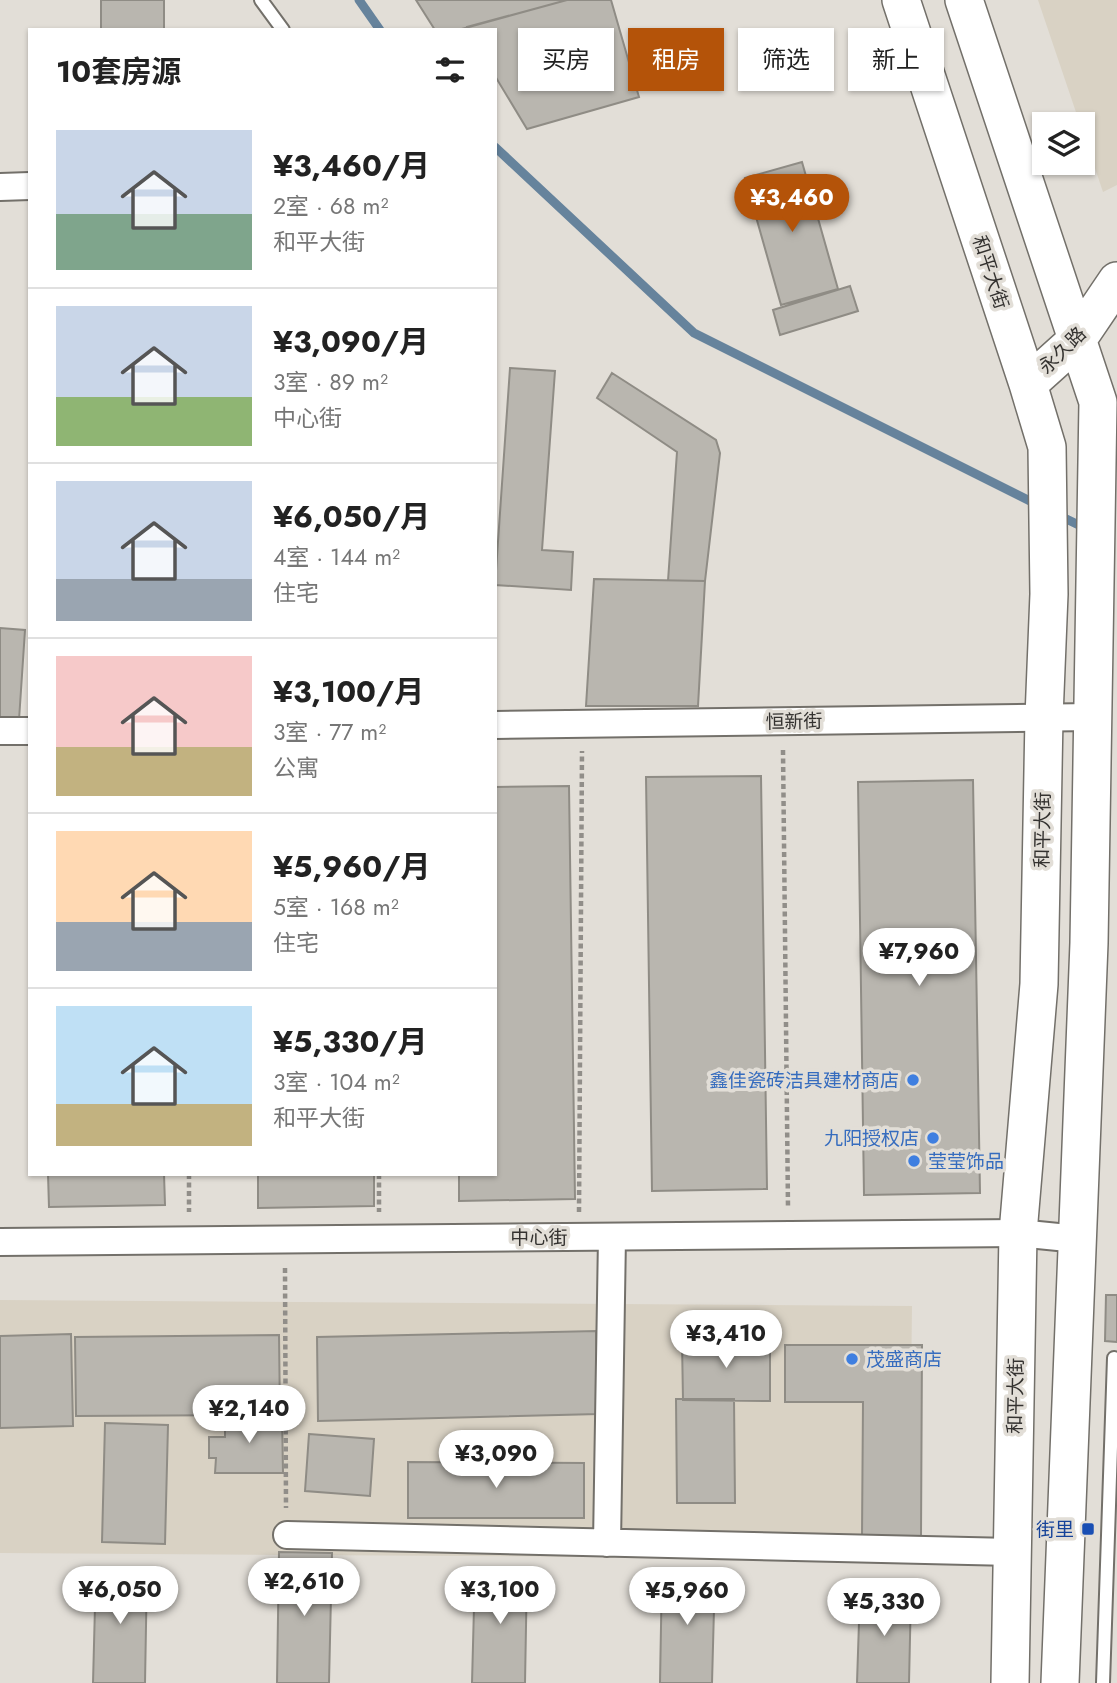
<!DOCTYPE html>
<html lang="zh">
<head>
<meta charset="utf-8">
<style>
  :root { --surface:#fff; --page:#f2f2f2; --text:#222; --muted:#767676; --line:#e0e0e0; --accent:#b45309 }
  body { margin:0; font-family:Jost,"Noto Sans SC",sans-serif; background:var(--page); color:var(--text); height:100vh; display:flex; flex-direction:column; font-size:26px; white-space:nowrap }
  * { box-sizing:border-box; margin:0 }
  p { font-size:23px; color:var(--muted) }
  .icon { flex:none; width:38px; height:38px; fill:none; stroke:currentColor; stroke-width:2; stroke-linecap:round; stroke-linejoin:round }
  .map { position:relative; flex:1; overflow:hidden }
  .sheet { position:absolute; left:28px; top:28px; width:469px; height:1148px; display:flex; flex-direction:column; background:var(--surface); border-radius:0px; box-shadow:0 2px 5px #0004 }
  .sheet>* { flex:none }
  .guide { position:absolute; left:518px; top:28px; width:494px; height:63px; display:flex; gap:14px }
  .tools { position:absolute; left:1032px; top:112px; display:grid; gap:14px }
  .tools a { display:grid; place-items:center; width:63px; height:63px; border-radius:0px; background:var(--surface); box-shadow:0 2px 5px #0004; font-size:35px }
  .price { position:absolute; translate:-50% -60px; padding:0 16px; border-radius:24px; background:#fff; color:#222; font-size:23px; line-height:46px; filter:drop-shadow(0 2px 4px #0008) }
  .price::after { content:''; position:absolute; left:50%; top:42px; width:21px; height:16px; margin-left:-10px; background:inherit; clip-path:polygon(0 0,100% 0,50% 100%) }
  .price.active { background:var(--accent); color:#fff }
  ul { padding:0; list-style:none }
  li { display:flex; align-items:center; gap:21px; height:175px; padding:0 28px }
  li+li { border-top:2px solid var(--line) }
  li span { display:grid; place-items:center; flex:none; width:196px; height:140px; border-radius:0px; color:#555 }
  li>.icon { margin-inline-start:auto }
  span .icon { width:84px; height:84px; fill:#fffc; stroke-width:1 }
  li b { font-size:30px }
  h2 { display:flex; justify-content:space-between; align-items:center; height:84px; padding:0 28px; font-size:30px }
  .chip { padding:0 24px; border-radius:0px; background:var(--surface); box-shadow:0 2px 5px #0004; font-size:24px; line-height:63px }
  .chip.active { background:var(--accent); color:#fff }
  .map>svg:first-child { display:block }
</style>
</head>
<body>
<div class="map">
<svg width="1117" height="1683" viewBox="0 0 1117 1683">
  <rect width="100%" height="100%" fill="#e2ded7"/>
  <path fill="#d9d2c4" d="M1038 0H1117V185L1103 192 1083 133V124H1080Z
    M0 1300 912 1306 909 1559 0 1553Z"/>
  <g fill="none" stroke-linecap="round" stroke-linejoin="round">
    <path stroke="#66839c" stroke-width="9" d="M359 0 380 30
      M495 147 694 333 1040 506
      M1056 514 1087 529"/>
  </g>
  <path fill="#b9b6af" stroke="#8f8c85" stroke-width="2" d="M101 0H164V30H101Z
    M416 0H567L458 30H435Z
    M567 0H611L639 97 527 129 495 76V30H468L467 27Z
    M802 162 838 289 781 305 745 178Z
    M850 286 858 311 780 335 773 310Z
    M510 368 555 371 542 550 573 552 571 590 495 585Z
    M612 373 716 440 720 453 705 581H668L677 452 597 398Z
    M594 579 705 581 698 706H586Z
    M0 628 25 630 19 720 0 719Z
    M761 776 767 1189 652 1191 646 777Z
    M973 780 980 1193 864 1195 858 782Z
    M569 786 575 1199 459 1201V1174H495V787Z
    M48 1174H164L165 1205 49 1207Z
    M258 1174H374V1206L258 1208Z
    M1106 1295H1117V1342L1105 1341Z
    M596 1331 598 1414 318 1421 317 1337Z
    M71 1334 73 1426 0 1428V1336Z
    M279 1335 280 1415 76 1416 75 1337Z
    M770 1340V1401L683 1400 682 1341Z
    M785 1345H922L921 1536H862L863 1402H785Z
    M676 1399H734L735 1503H677Z
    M225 1415H282L283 1473H215L216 1458H209V1437H225Z
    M105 1423 168 1425 165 1544 102 1542Z
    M309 1434 374 1439 370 1496 305 1491Z
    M408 1462 584 1463V1518H408Z
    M279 1552 332 1553 329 1683H277Z
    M96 1568 147 1569 145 1683H93Z
    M475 1569 527 1570 525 1683H472Z
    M662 1571 715 1572 712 1683H660Z
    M860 1592 911 1593 909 1683H857Z"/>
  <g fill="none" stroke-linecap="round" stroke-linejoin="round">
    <g stroke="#73706a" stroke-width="16">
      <path id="lane" d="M261 0 283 30
        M1103 1683 1114 1358"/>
    </g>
    <g stroke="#73706a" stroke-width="30">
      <path id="street" d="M0 187 30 186
        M495 725 1093 717
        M0 731H30
        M0 1242 1018 1233 1078 1239
        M287 1535 1012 1552
        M607 1543 612 1237"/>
    </g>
    <g stroke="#73706a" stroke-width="40">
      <path id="secondary" d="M901 0 1028 384 1047 447 1049 594 1044 717 1039 984 1018 1233 1010 1683
        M964 0 1098 402 1089 943 1060 1683
        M1028 384 1077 340 1117 281"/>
    </g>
    <path stroke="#918e89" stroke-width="4.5" stroke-dasharray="5 3.5" stroke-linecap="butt" d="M783 750 788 1207
      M189 1174V1212
      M379 1174V1212
      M579 1212 582 751
      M285 1268 286 1508"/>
    <use href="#lane" stroke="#fff" stroke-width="12"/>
    <use href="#street" stroke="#fff" stroke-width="26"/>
    <use href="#secondary" stroke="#fff" stroke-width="37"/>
  </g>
  <g fill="#3f7fe0" stroke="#e2ded7" stroke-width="2.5">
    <circle cx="913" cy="1080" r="7"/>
    <circle cx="933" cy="1138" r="7"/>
    <circle cx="914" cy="1161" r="7"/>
    <circle cx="852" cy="1359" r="7"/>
  </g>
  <rect fill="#1a4fb4" stroke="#e2ded7" stroke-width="2.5" x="1081" y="1522" width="14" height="14" rx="3.5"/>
  <g text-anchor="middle" stroke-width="7" stroke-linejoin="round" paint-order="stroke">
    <g font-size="19" fill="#343230" stroke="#e2ded7">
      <text transform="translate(991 272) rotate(72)" y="7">和平大街</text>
      <text transform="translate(1062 350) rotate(-45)" y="7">永久路</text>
      <text transform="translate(794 721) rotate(-1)" y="7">恒新街</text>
      <text transform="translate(1042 830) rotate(-89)" y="7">和平大街</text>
      <text x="539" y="1244">中心街</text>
      <text transform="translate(1015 1396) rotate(-89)" y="7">和平大街</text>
    </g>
    <g font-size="19" fill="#366cbe" stroke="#e2ded7" text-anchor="end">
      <text x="899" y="1087">鑫佳瓷砖洁具建材商店</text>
      <text x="919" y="1145">九阳授权店</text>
      <text x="928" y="1168" text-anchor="start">莹莹饰品</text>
      <text x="866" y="1366" text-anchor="start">茂盛商店</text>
    </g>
    <g font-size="19" fill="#164399" stroke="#e2ded7" text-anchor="end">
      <text x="1074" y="1536">街里</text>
    </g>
  </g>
</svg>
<div class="tools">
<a><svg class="icon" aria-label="layers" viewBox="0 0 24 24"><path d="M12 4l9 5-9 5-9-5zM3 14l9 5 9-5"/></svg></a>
</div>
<b class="price active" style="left:792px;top:234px">¥3,460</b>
<b class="price" style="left:919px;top:988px">¥7,960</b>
<b class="price" style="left:726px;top:1370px">¥3,410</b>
<b class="price" style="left:249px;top:1445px">¥2,140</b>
<b class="price" style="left:496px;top:1490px">¥3,090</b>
<b class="price" style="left:304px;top:1618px">¥2,610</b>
<b class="price" style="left:120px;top:1626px">¥6,050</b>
<b class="price" style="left:500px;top:1626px">¥3,100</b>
<b class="price" style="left:687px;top:1627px">¥5,960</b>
<b class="price" style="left:884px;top:1638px">¥5,330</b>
<div class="guide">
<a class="chip">买房</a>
<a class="chip active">租房</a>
<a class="chip">筛选</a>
<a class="chip">新上</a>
</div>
<section class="sheet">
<h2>10套房源<svg class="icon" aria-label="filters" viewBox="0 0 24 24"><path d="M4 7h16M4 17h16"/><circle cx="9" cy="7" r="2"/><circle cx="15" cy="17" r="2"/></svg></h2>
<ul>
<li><span style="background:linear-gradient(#c9d6e8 60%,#7fa58c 0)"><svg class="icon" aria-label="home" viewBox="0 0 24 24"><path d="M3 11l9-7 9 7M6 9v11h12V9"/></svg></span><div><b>¥3,460/月</b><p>2室 · 68 m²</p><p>和平大街</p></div></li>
<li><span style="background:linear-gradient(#c9d6e8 65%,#8fb573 0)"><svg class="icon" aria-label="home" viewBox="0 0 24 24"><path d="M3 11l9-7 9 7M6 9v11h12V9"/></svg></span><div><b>¥3,090/月</b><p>3室 · 89 m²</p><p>中心街</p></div></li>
<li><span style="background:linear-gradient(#c9d6e8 70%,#9aa5b1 0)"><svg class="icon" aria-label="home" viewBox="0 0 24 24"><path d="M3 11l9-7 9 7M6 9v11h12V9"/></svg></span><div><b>¥6,050/月</b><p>4室 · 144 m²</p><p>住宅</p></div></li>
<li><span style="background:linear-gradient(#f6c9c9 65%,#c2b280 0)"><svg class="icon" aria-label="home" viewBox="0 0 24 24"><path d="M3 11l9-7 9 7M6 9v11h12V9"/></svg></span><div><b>¥3,100/月</b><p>3室 · 77 m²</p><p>公寓</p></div></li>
<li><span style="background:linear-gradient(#ffd9b3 65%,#9aa5b1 0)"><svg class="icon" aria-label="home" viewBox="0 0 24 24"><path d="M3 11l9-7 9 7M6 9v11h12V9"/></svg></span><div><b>¥5,960/月</b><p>5室 · 168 m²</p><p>住宅</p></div></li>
<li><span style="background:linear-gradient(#bfe0f5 70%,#c2b280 0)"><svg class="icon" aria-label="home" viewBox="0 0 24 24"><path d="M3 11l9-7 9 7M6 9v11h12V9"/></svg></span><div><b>¥5,330/月</b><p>3室 · 104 m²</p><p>和平大街</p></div></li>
</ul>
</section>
</div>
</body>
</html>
